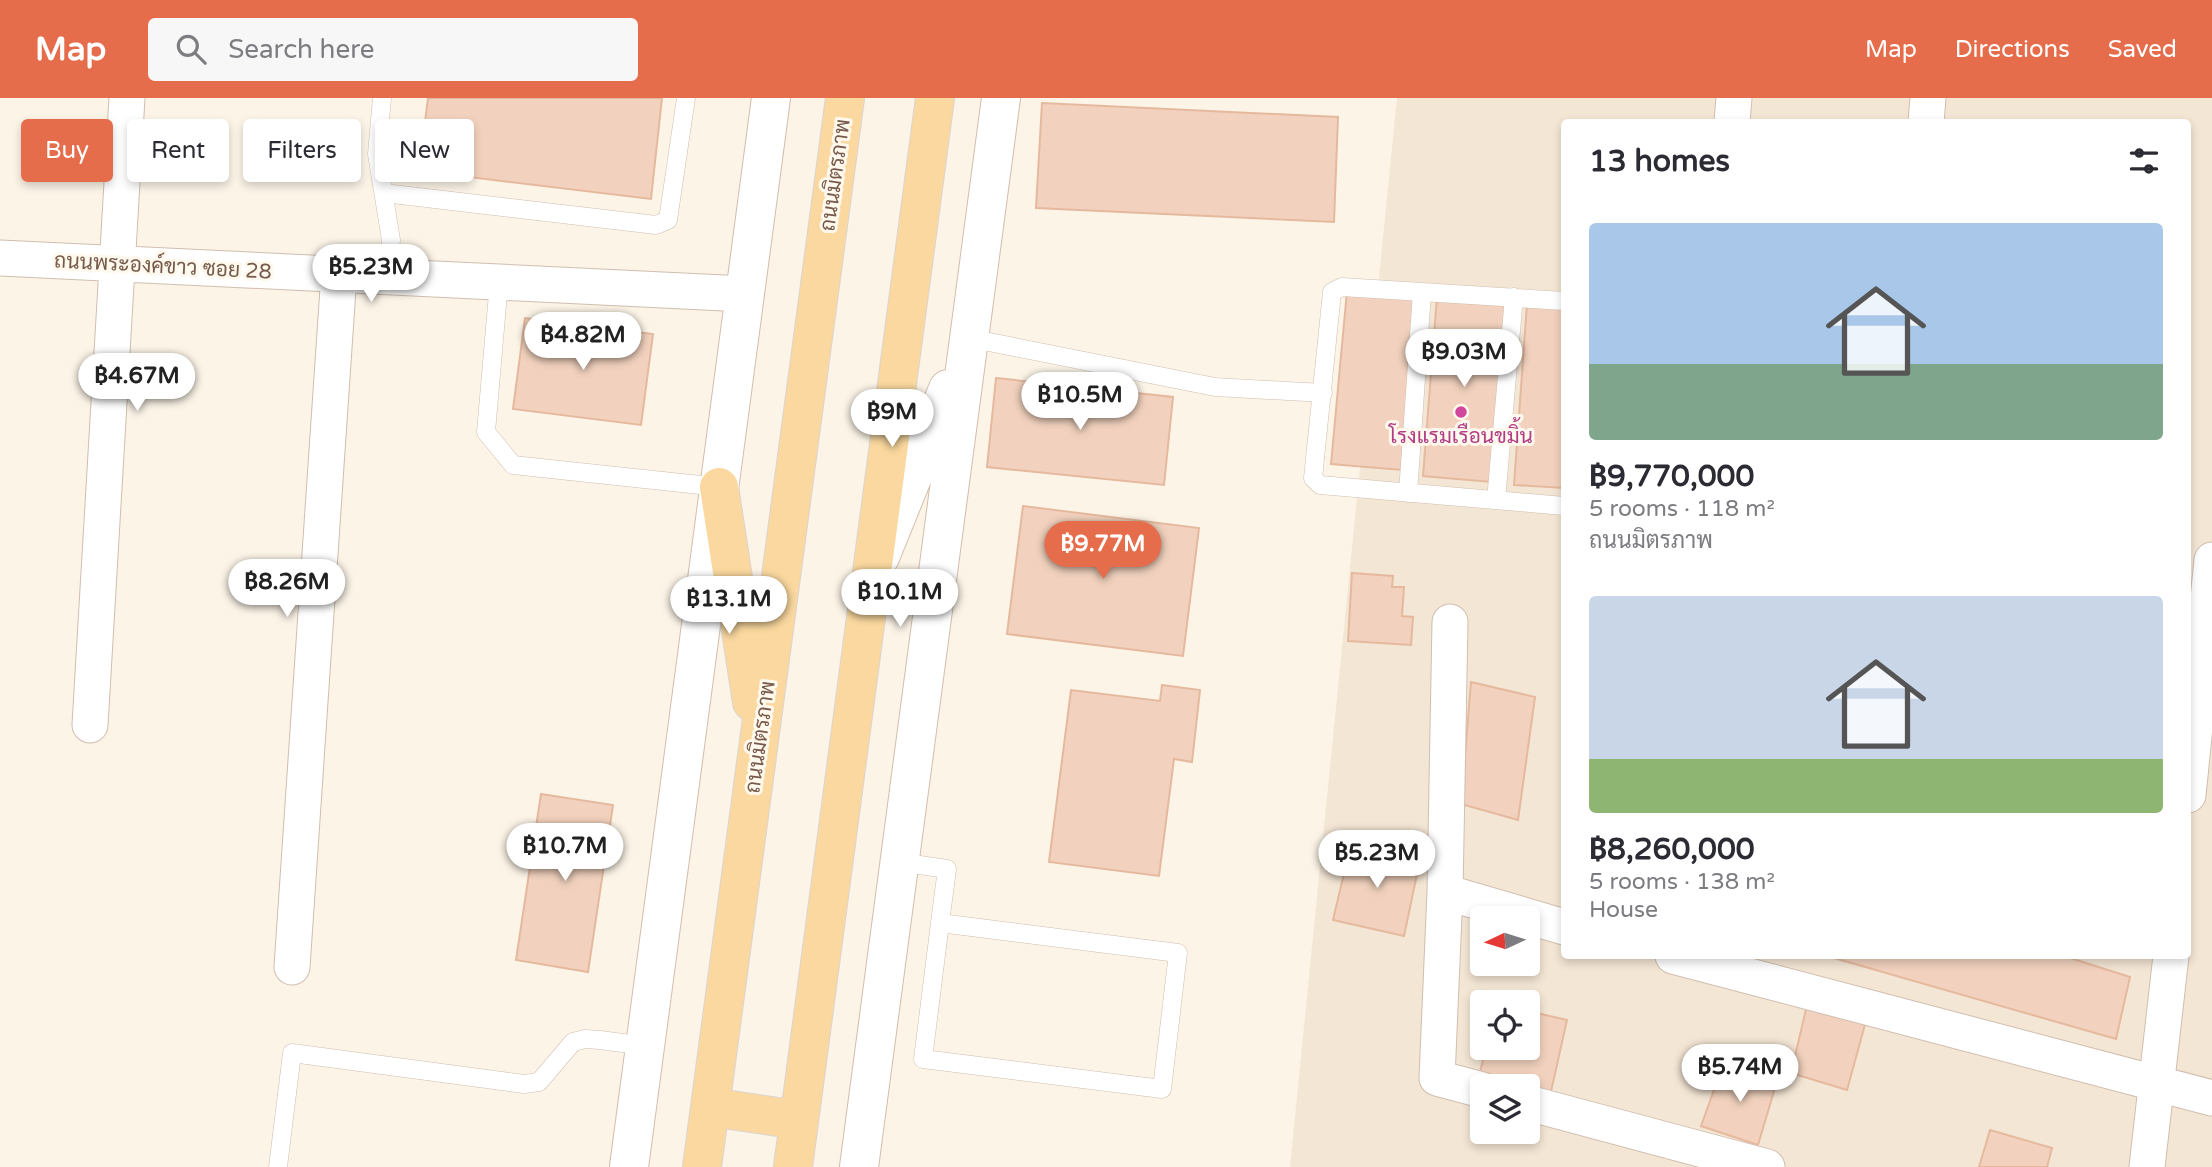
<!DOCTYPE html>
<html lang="en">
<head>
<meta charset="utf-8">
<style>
  :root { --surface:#fff; --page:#f7f7f7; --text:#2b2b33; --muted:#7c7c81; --accent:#e66d4c }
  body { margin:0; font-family:"Varela Round",Sarabun,sans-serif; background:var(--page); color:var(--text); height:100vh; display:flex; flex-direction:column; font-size:26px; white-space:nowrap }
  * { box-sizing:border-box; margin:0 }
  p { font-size:23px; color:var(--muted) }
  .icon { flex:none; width:38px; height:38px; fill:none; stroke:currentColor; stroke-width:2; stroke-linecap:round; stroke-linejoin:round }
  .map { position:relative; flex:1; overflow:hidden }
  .details { position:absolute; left:1561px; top:21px; width:630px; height:840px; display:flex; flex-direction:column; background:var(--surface); border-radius:7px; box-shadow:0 4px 10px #0003 }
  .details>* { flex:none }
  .hud { position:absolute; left:21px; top:21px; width:665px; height:63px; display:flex; gap:14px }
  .needle { width:46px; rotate:266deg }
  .controls { position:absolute; left:1470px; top:808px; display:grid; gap:14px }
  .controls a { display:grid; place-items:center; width:70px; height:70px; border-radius:7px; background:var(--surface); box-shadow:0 4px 10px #0003; font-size:35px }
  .price { position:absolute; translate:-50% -60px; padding:0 16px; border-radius:24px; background:#fff; color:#222; font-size:23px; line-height:46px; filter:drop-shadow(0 2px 4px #0008) }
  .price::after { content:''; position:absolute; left:50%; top:42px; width:21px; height:16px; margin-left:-10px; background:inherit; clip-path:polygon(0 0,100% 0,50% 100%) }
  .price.selected { background:var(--accent); color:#fff }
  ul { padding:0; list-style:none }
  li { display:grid; align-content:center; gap:14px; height:371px; padding:0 28px }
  li span { display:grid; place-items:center; height:217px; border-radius:7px; color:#555 }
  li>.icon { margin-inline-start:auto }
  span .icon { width:126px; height:126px; fill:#fffc; stroke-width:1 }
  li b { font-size:30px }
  h2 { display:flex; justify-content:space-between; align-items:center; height:84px; padding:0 28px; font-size:30px }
  .tag { padding:0 24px; border-radius:7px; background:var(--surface); box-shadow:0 4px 10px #0003; font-size:24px; line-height:63px }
  .tag.selected { background:var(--accent); color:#fff }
  header { display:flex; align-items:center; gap:42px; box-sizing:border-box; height:98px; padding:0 35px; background:var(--accent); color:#fff }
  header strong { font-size:33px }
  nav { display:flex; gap:38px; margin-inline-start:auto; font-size:24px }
  .search { width:490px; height:63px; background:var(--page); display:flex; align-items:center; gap:18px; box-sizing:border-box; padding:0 24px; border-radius:7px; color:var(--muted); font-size:26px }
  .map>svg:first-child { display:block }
</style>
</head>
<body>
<header>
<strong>Map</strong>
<div class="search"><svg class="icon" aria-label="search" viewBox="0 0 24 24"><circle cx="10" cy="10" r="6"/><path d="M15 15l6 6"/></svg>Search here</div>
<nav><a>Map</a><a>Directions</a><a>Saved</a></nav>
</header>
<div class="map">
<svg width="2212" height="1069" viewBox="0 0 2212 1069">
  <rect width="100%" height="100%" fill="#fcf4e7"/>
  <path fill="#f4e6d5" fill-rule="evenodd" d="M1397 0H2212V1069H1290ZM1564 24H2188V858H1564ZM1482 821H1528V866H1482ZM1482 905H1528V950H1482ZM1482 989H1528V1034H1482Z"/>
  <path fill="#f2d2be" stroke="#e5b99e" stroke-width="2" d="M428 0H662L651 101 419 73Z
    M1042 5 1338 19 1334 124 1036 110Z
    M1347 193 1418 200 1402 372 1331 366Z
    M1437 199 1506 205 1491 384 1423 378Z
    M1527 206 1564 208V390L1514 387Z
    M525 220 653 236 641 327 513 311Z
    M996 280 1173 299 1164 387 987 369Z
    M1023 408 1199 430 1183 558 1007 536Z
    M1352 475 1393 478 1392 489H1404L1402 518 1413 519 1411 547 1348 543Z
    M1471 584 1535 599 1518 722 1461 706Z
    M1162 587 1200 592 1192 664 1174 661 1159 778 1049 764 1071 592 1160 603Z
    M541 696 613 707 588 874 516 862Z
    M1351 746 1420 762 1404 838 1333 822Z
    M1827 858H2064L2130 879 2116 941Z
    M1808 903 1866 923 1847 992 1791 975Z
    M1528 913 1567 922 1550 998 1528 989H1508L1478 982 1486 950H1528Z
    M1724 964 1777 983 1758 1047 1701 1028Z
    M1990 1032 2052 1050 2047 1069H1979Z"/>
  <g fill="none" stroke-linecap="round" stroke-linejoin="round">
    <g stroke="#d0beaf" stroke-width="19">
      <path id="lane" d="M382 0 377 56 391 142 387 179
        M384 95 656 127 668 122 686 0
        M499 184 486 334 513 367 719 389
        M1564 203 1342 189 1332 194 1313 380 1320 387 1564 408
        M969 240 1215 289 1323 295
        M1408 395 1422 194
        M1496 402 1514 199
        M899 764 947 771 940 825 1178 855 1162 991 923 961 940 825
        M278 1069 292 955 524 986 539 984 573 944 585 941 600 942 645 948"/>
    </g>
    <g stroke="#d0beaf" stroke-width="37">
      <path id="street" d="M1732 24 1734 0
        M1926 24 1928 0
        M0 160 745 196
        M1450 524 1445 794 1437 980 1482 992
        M90 627 127 0
        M2188 697 2212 462
        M1445 794 1564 829
        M1673 858 2212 1000
        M292 869 339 176
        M1528 1005 1767 1069
        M2147 1069 2171 858"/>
    </g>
    <g stroke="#d3bdad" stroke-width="40">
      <path id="secondary" d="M880 459 948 291
        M629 1069 771 0
        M859 1069 1001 0"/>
    </g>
    <g stroke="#dbd4d0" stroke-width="40">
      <path id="primary" d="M719 389 752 604
        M710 1009 799 1022
        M702 1069 845 0
        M793 1069 935 0"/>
    </g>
    <use href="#lane" stroke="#fff" stroke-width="18"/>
    <use href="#street" stroke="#fff" stroke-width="35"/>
    <use href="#secondary" stroke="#fff" stroke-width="38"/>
    <use href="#primary" stroke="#fad89f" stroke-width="38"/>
  </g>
  <circle fill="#d1479c" stroke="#fff8ed" stroke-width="2.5" cx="1461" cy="314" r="7"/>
  <g text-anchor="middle" stroke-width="6" stroke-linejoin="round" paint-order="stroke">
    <g font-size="21" fill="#765a4b" stroke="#fff8ed">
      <text transform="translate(835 77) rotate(-82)" y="7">ถนนมิตรภาพ</text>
      <text transform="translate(163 168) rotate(3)" y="7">ถนนพระองค์ขาว ซอย 28</text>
      <text transform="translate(760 639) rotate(-82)" y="7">ถนนมิตรภาพ</text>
    </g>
    <g font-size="21" fill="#b23c85" stroke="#fff8ed">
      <text x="1461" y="345">โรงแรมเรือนขมิ้น</text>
    </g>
  </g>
</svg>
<div class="controls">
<a><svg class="needle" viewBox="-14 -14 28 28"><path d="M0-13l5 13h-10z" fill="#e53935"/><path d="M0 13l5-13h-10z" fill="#7c7c81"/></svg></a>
<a><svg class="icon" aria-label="locate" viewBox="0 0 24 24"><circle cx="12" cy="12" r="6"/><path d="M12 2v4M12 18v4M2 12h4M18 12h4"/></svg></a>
<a><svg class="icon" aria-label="layers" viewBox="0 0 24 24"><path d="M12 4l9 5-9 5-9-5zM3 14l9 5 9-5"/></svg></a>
</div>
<b class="price" style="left:371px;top:206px">฿5.23M</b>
<b class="price" style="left:583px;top:274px">฿4.82M</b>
<b class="price" style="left:1464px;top:291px">฿9.03M</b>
<b class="price" style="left:137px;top:315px">฿4.67M</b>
<b class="price" style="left:1080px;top:334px">฿10.5M</b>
<b class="price" style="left:892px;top:351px">฿9M</b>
<b class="price selected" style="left:1103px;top:483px">฿9.77M</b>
<b class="price" style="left:287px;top:521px">฿8.26M</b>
<b class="price" style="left:900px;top:531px">฿10.1M</b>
<b class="price" style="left:729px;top:538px">฿13.1M</b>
<b class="price" style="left:565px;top:785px">฿10.7M</b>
<b class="price" style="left:1377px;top:792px">฿5.23M</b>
<b class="price" style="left:1740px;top:1006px">฿5.74M</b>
<div class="hud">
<a class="tag selected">Buy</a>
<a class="tag">Rent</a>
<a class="tag">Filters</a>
<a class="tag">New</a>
</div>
<section class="details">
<h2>13 homes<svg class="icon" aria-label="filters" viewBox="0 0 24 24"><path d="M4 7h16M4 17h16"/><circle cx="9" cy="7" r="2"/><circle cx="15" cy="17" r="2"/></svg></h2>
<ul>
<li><span style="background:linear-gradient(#a9c7e8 65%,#7fa58c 0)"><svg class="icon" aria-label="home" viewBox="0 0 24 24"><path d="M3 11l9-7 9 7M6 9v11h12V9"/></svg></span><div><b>฿9,770,000</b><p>5 rooms · 118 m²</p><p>ถนนมิตรภาพ</p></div></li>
<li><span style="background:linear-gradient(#c9d6e8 75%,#8fb573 0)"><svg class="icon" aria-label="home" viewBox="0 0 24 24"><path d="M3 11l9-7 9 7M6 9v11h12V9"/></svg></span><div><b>฿8,260,000</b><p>5 rooms · 138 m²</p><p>House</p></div></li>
</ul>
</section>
</div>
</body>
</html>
